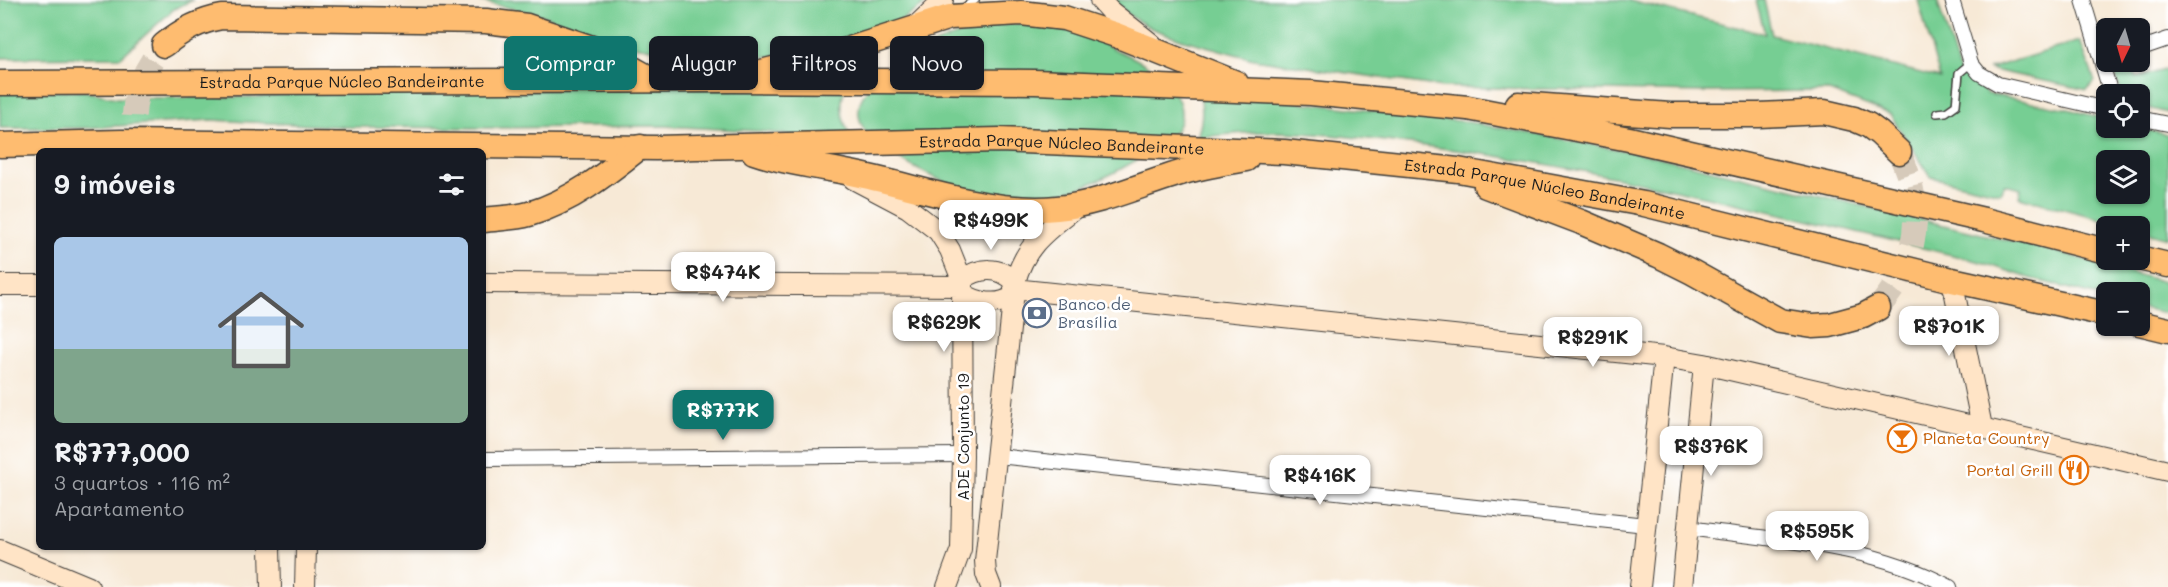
<!DOCTYPE html>
<html lang="pt">
<head>
<meta charset="utf-8">
<style>
  :root { --surface:#171b24; --page:#20242c; --text:#f1f3f6; --muted:#9ea1a6; --line:#363941; --accent:#0f766e }
  body { margin:0; font-family:Mali,sans-serif; background:var(--page); color:var(--text); height:100vh; display:flex; flex-direction:column; font-size:22px; white-space:nowrap }
  * { box-sizing:border-box; margin:0 }
  p { font-size:20px; color:var(--muted) }
  .icon { flex:none; width:33px; height:33px; fill:none; stroke:currentColor; stroke-width:2; stroke-linecap:round; stroke-linejoin:round }
  .map { position:relative; flex:1; overflow:hidden }
  .side { position:absolute; left:36px; top:148px; width:450px; height:402px; display:flex; flex-direction:column; background:var(--surface); border-radius:9px; box-shadow:0 2px 4px #0004 }
  .side>* { flex:none }
  .banner { position:absolute; left:504px; top:36px; width:570px; height:54px; display:flex; gap:12px }
  .needle { width:39px; rotate:185deg }
  .tools { position:absolute; left:2096px; top:18px; display:grid; gap:12px }
  .tools a { display:grid; place-items:center; width:54px; height:54px; border-radius:9px; background:var(--surface); box-shadow:0 2px 4px #0004; font-size:30px }
  .price { position:absolute; translate:-50% -51px; padding:0 14px; border-radius:12px; background:#fff; color:#222; font-size:20px; line-height:39px; filter:drop-shadow(0 2px 3px #0008) }
  .price::after { content:''; position:absolute; left:50%; top:36px; width:18px; height:14px; margin-left:-9px; background:inherit; clip-path:polygon(0 0,100% 0,50% 100%) }
  .price.on { background:var(--accent); color:#fff }
  ul { padding:0; list-style:none }
  li { display:grid; align-content:center; gap:12px; height:318px; padding:0 18px }
  li+li { border-top:2px solid var(--line) }
  li span { display:grid; place-items:center; height:186px; border-radius:9px; color:#555 }
  li>.icon { margin-inline-start:auto }
  span .icon { width:108px; height:108px; fill:#fffc; stroke-width:1 }
  li b { font-size:26px }
  h2 { display:flex; justify-content:space-between; align-items:center; height:72px; padding:0 18px; font-size:26px }
  .pill { padding:0 21px; border-radius:9px; background:var(--surface); box-shadow:0 2px 4px #0004; font-size:21px; line-height:54px }
  .pill.on { background:var(--accent); color:#fff }
  .map>svg:first-child { display:block }
</style>
</head>
<body>
<div class="map">
<svg width="2168" height="587" viewBox="0 0 2168 587">
  <rect width="100%" height="100%" fill="#fff"/>
  <filter id="ink" filterUnits="userSpaceOnUse"><feTurbulence type="fractalNoise" baseFrequency=".0167" numOctaves="2"/><feDisplacementMap in="SourceGraphic" scale="12" xChannelSelector="R" yChannelSelector="G"/><feConvolveMatrix kernelMatrix="1 2 1 2 8 2 1 2 1" color-interpolation-filters="sRGB"/></filter>
  <filter id="wash" filterUnits="userSpaceOnUse"><feTurbulence type="fractalNoise" baseFrequency=".008" numOctaves="4" result="noise"/><feDisplacementMap in="SourceGraphic" scale="24" xChannelSelector="R" yChannelSelector="G"/><feGaussianBlur stdDeviation="1.35" result="paint"/><feColorMatrix in="noise" values="0 0 0 0 0 0 0 0 0 0 0 0 0 0 0 0 0 1.4 0 .05"/><feComposite in="paint" operator="in"/></filter>
  <g filter="url(#wash)">
    <rect width="100%" height="100%" fill="#f7e9d6"/>
    <path fill="#76ce93" stroke="#497558" stroke-width="1.5" fill-rule="evenodd" d="M0 0H193L174 9 121 57 0 58Z
      M475 0H929L920 8 884 31 803 54 760 57 698 56 621 44 544 16Z
      M1111 0H1626L1765 34 1756 0H1764L1772 35 1940 78 1918 0H1937L1959 70 1988 94 2064 108 2106 119V128H2139L2168 135V238L2139 230V226H2127L2019 197 2021 188 2004 184 2000 193 1931 177 1890 114 1829 91 1707 92 1442 87 1253 59 1184 40 1153 29 1135 19ZM2106 160H2139V194H2106Z
      M1026 23C1046 27 1068 29 1088 35 1096 38 1105 44 1112 48 1122 53 1132 56 1141 62 1163 74 1193 104 1176 130 1167 143 1142 157 1128 165 1048 212 980 207 901 160 885 150 862 137 859 116 853 73 948 36 981 28 995 25 1011 24 1026 23Z
      M2080 41 2095 81 2087 90 1988 69Z
      M2132 65 2136 78 2164 70 2167 72 2168 113 2139 106V94H2122L2116 77 2118 72Z
      M857 66C852 71 850 77 847 83 838 104 841 118 851 138L807 137 758 131 663 126 493 128 349 127 211 120 86 128H0V90L84 91 117 98 258 97 371 87 816 78Z
      M1198 85 1305 103 1468 122 1649 155 2057 252 2168 283V314L2139 307V292H2106V298L2029 278 1981 262C1804 220 1628 173 1448 149 1391 142 1333 133 1276 132 1250 131 1225 135 1199 137L1198 134C1204 117 1202 102 1198 85Z"/>
  </g>
  <g filter="url(#ink)">
    <g fill="none" stroke-linecap="round" stroke-linejoin="round">
      <path stroke="#d6caba" stroke-width="24" stroke-dasharray="24 12" stroke-linecap="butt" d="M137 152C128 111 137 76 164 45
        M1878 308C1919 261 1926 209 1899 152"/>
      <g stroke="#3d3b38" stroke-width="10">
        <path id="lane" d="M962 9 975 0
          M1937 113 1946 112 1956 105 1959 73 1971 63"/>
      </g>
      <g stroke="#3d3b38" stroke-width="16">
        <path id="street" d="M1952 0 1971 63 1979 73 1998 84 2106 109
          M2083 0 2111 94
          M2139 49 2168 39
          M2139 118 2168 124
          M998 456 1646 525
          M483 459 963 455
          M1687 528C1775 540 1871 544 1950 587"/>
      </g>
      <g stroke="#3d3b38" stroke-width="22">
        <path id="secondary" d="M1100 0 1109 10 1152 44
          M915 27 943 0
          M853 179 908 208 938 231 950 250 962 280 963 455 961 549 947 587
          M962 280C979 267 1000 266 1015 282
          M1952 280 1982 427
          M483 283 962 286
          M0 285H39
          M1014 289 1664 357 1704 364 2168 471
          M963 293C976 303 999 307 1013 296
          M270 548 271 587
          M0 550 89 587
          M305 587 306 548
          M991 587 986 574 985 561 1015 282C1026 242 1050 229 1080 204
          M1640 587 1664 357
          M1682 587 1704 364"/>
      </g>
      <g stroke="#3d3b38" stroke-width="27">
        <g id="highway">
          <path d="M164 45C182 30 199 21 222 17L486 21 527 26 601 51 653 80"/>
          <path d="M761 72 834 54 950 17 1021 13 1064 18 1116 35 1236 83"/>
          <path id="s1" d="M0 83 732 80 1035 82 1311 93 1468 108 1629 139 1984 220 2106 251"/>
          <path d="M1518 104 1670 115H1759L1824 112 1854 119 1868 125 1879 133 1899 152"/>
          <path id="s2" d="M0 145 121 142 656 148 999 140 1284 152 1458 170 1644 204 1952 280 2106 314"/>
          <path d="M754 152C788 164 825 167 860 175 925 189 990 214 1057 208 1100 204 1142 184 1184 172 1204 166 1225 163 1246 159"/>
          <path d="M1486 186 1581 222 1658 255 1692 272 1780 321 1813 326 1830 325 1863 316 1878 308"/>
          <path d="M483 220C498 218 515 218 529 214 572 201 605 175 640 147"/>
          <path d="M2139 258 2168 265"/>
          <path d="M2139 323 2168 330"/>
        </g>
      </g>
      <use href="#lane" stroke="#fff" stroke-width="7"/>
      <use href="#street" stroke="#fff" stroke-width="14"/>
      <use href="#secondary" stroke="#ffe4c6" stroke-width="20"/>
      <use href="#highway" stroke="#febc70" stroke-width="24"/>
    </g>
  </g>
  <defs>
    <g id="bank-ring" transform="scale(1.5)"><circle r="9.5" fill="#fff" stroke="#5c6f8a" stroke-width="1.5"/><path d="M-6-4H6V4H-6ZM0-2.3a2.3 2.3 0 1 0 0 4.6a2.3 2.3 0 1 0 0-4.6Z" fill="#5c6f8a"/></g>
    <g id="bar-ring" transform="scale(1.5)"><circle r="9.5" fill="#fff" stroke="#e8710a" stroke-width="1.5"/><path d="M-6-5H6L.8 .8V4.5H3.5V6h-7V4.5H-.8V.8Z" fill="#e8710a"/></g>
    <g id="restaurant-ring" transform="scale(1.5)"><circle r="9.5" fill="#fff" stroke="#e8710a" stroke-width="1.5"/><path d="M-5-6h1v4h1v-4h1v4h1v-4h1v5L-1.5 .5V6h-2V.5L-5-1ZM5-6V6H3V1.5H1.5Q1.5-4 5-6Z" fill="#e8710a"/></g>
  </defs>
  <g fill-rule="evenodd">
    <use href="#bank-ring" x="1037" y="313"/>
    <use href="#bar-ring" x="1902" y="438"/>
    <use href="#restaurant-ring" x="2074" y="470"/>
  </g>
  <g text-anchor="middle" stroke-width="5" stroke-linejoin="round" paint-order="stroke">
    <g font-size="16" fill="#1c1c1c" stroke="#fff">
      <text dy="6" stroke="none"><textPath href="#s1" startOffset="342">Estrada Parque Núcleo Bandeirante</textPath></text>
      <text dy="6" stroke="none"><textPath href="#s2" startOffset="1062">Estrada Parque Núcleo Bandeirante</textPath></text>
      <text dy="6" stroke="none"><textPath href="#s2" startOffset="1548">Estrada Parque Núcleo Bandeirante</textPath></text>
      <text transform="translate(963 437) rotate(-90)" y="6">ADE Conjunto 19</text>
    </g>
    <g font-size="16" fill="#4e5e75" stroke="#fff" text-anchor="start">
      <text x="1058" y="310">Banco de<tspan x="1058" dy="18">Brasília</tspan></text>
    </g>
    <g font-size="16" fill="#c56008" stroke="#fff" text-anchor="start">
      <text x="1923" y="444">Planeta Country</text>
      <text x="2053" y="476" text-anchor="end">Portal Grill</text>
    </g>
  </g>
</svg>
<div class="tools">
<a><svg class="needle" viewBox="-14 -14 28 28"><path d="M0-13l5 13h-10z" fill="#e53935"/><path d="M0 13l5-13h-10z" fill="#9ea1a6"/></svg></a>
<a><svg class="icon" aria-label="locate" viewBox="0 0 24 24"><circle cx="12" cy="12" r="6"/><path d="M12 2v4M12 18v4M2 12h4M18 12h4"/></svg></a>
<a><svg class="icon" aria-label="layers" viewBox="0 0 24 24"><path d="M12 4l9 5-9 5-9-5zM3 14l9 5 9-5"/></svg></a>
<a>+</a>
<a>−</a>
</div>
<b class="price" style="left:991px;top:251px">R$499K</b>
<b class="price" style="left:723px;top:303px">R$474K</b>
<b class="price" style="left:944px;top:353px">R$629K</b>
<b class="price" style="left:1949px;top:357px">R$701K</b>
<b class="price" style="left:1593px;top:368px">R$291K</b>
<b class="price on" style="left:723px;top:441px">R$777K</b>
<b class="price" style="left:1711px;top:477px">R$376K</b>
<b class="price" style="left:1320px;top:506px">R$416K</b>
<b class="price" style="left:1817px;top:562px">R$595K</b>
<div class="banner">
<a class="pill on">Comprar</a>
<a class="pill">Alugar</a>
<a class="pill">Filtros</a>
<a class="pill">Novo</a>
</div>
<section class="side">
<h2>9 imóveis<svg class="icon" aria-label="filters" viewBox="0 0 24 24"><path d="M4 7h16M4 17h16"/><circle cx="9" cy="7" r="2"/><circle cx="15" cy="17" r="2"/></svg></h2>
<ul>
<li><span style="background:linear-gradient(#a9c7e8 60%,#7fa58c 0)"><svg class="icon" aria-label="home" viewBox="0 0 24 24"><path d="M3 11l9-7 9 7M6 9v11h12V9"/></svg></span><div><b>R$777,000</b><p>3 quartos · 116 m²</p><p>Apartamento</p></div></li>
</ul>
</section>
</div>
</body>
</html>
